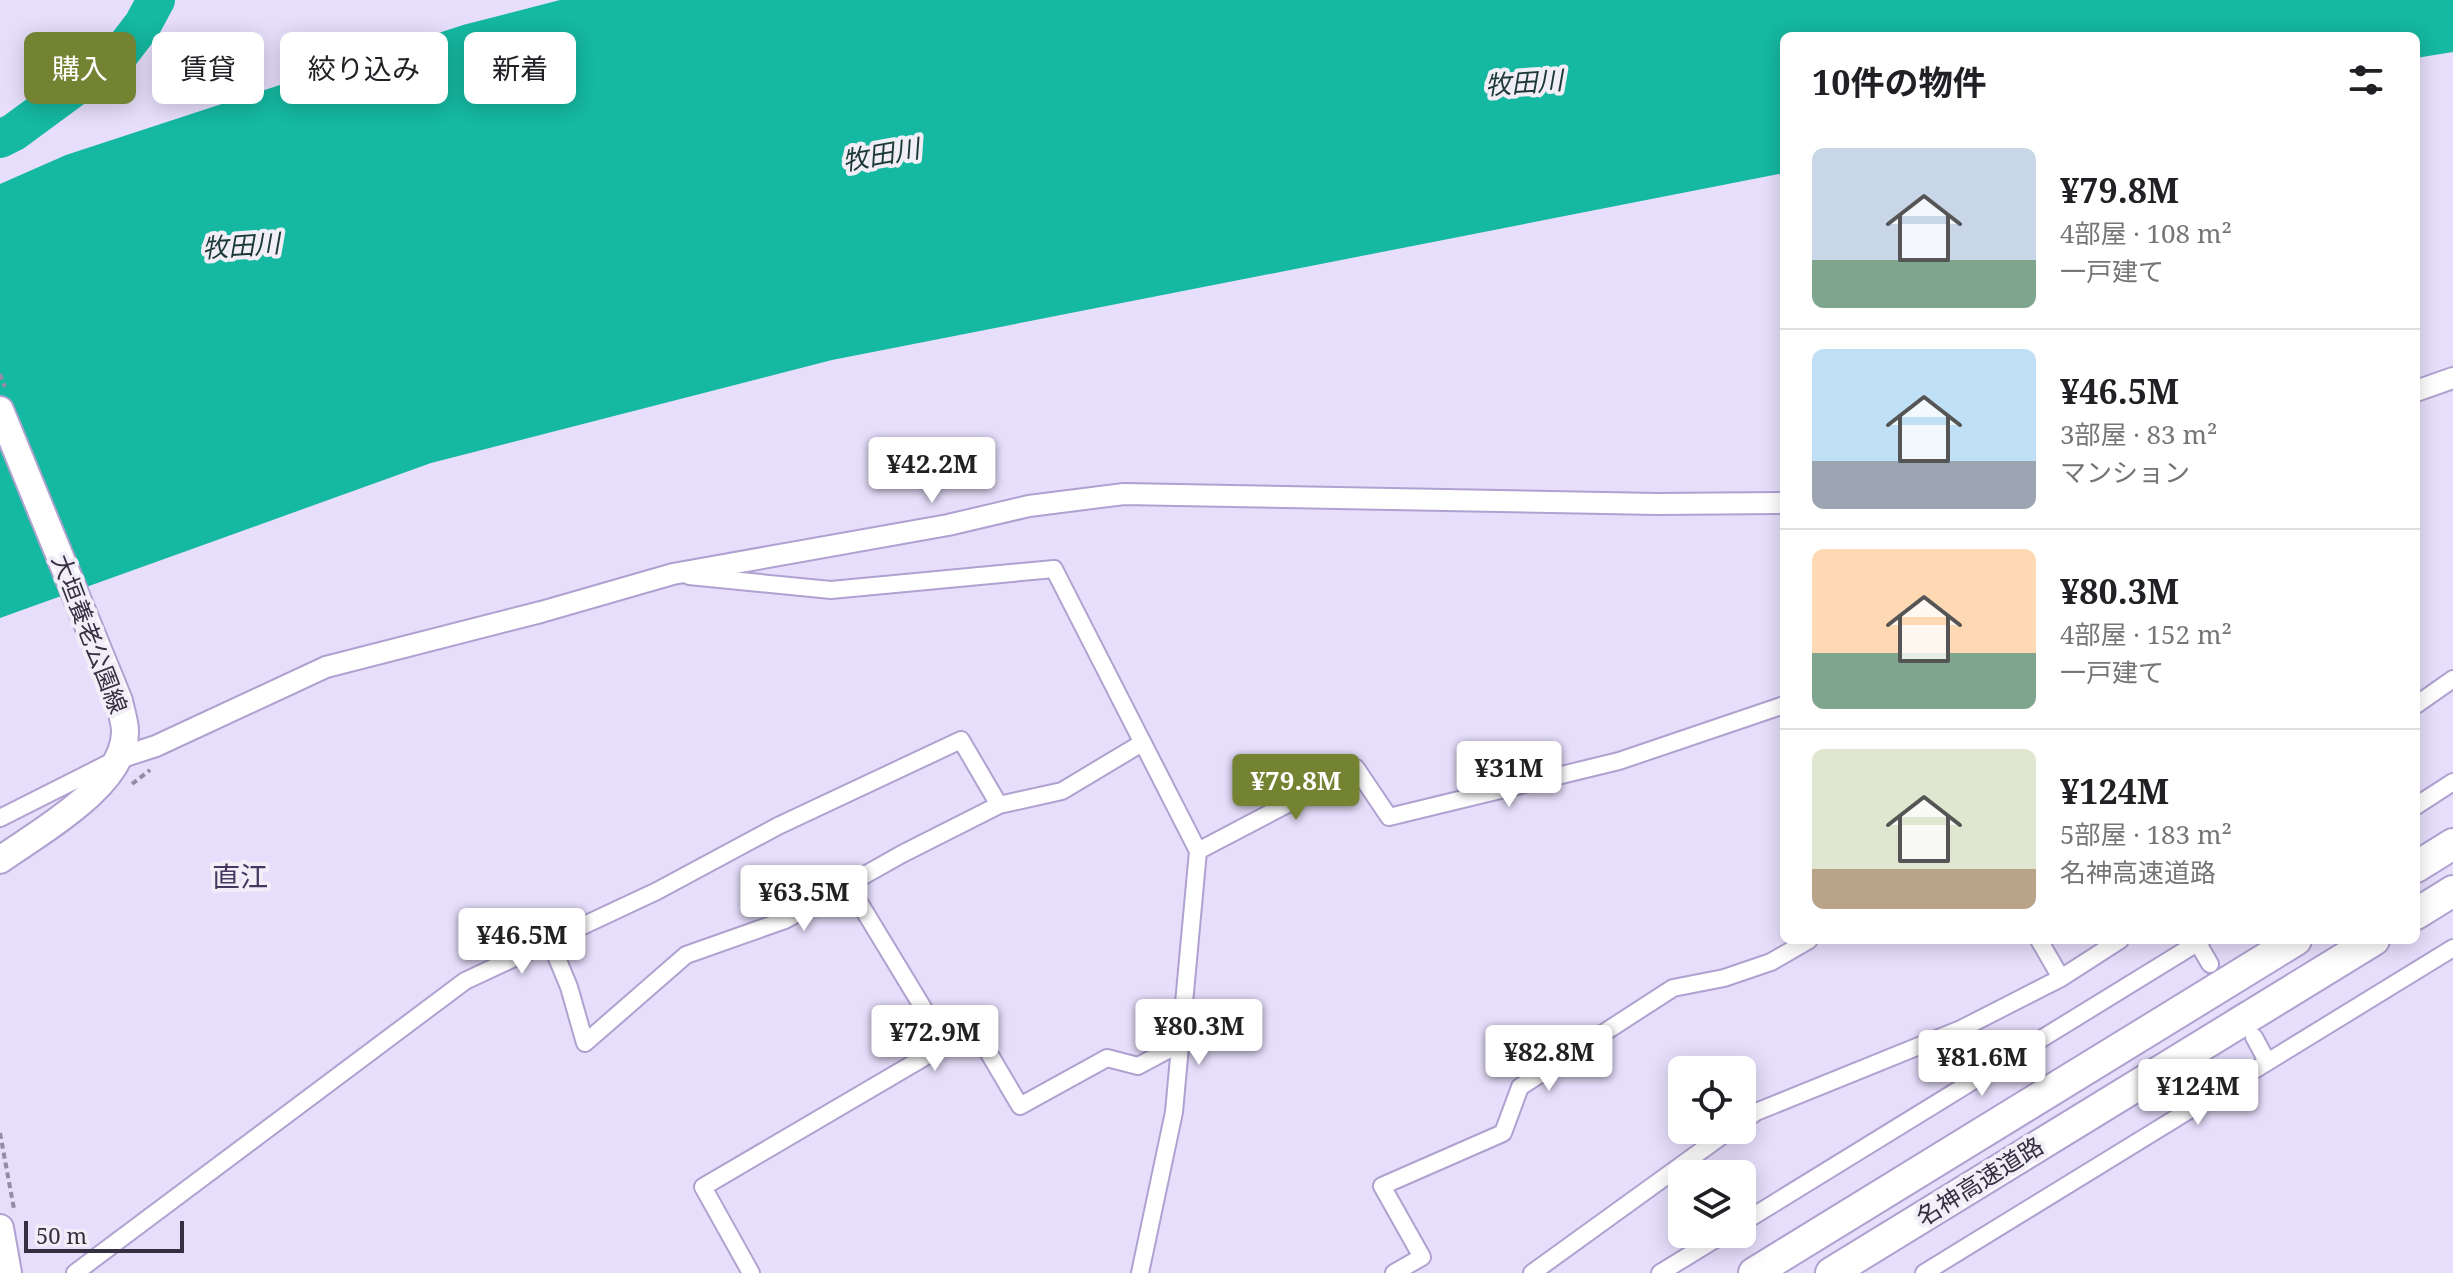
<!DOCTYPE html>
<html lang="ja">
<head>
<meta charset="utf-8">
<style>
  :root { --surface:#fff; --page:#f6f6f6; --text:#202124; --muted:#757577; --line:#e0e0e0; --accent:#748332 }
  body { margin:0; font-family:"Noto Serif","Noto Sans JP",serif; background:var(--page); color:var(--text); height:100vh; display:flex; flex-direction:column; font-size:30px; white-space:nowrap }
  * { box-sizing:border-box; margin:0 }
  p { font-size:26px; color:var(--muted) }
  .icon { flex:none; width:44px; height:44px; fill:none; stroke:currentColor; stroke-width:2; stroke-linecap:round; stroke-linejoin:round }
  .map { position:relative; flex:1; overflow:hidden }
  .side { position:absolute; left:1780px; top:32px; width:640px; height:912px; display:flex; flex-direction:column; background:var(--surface); border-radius:12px; box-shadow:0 4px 20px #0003 }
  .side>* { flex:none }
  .hud { position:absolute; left:24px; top:32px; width:760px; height:72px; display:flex; gap:16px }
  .controls { position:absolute; left:1668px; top:1056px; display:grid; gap:16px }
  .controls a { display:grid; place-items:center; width:88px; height:88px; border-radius:12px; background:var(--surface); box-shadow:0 4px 20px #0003; font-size:40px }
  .scale { position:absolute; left:24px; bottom:20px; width:160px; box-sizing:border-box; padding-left:8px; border:4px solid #352f42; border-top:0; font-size:22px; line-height:28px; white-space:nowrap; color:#352f42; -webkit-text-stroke:6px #f1eef8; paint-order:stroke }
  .price { position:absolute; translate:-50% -68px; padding:0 18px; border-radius:8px; background:#fff; color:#222; font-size:26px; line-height:52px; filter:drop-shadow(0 2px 4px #0008) }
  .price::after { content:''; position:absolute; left:50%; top:48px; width:24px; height:18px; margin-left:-12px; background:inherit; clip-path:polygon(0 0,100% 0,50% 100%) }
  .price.current { background:var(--accent); color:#fff }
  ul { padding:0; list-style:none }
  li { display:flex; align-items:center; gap:24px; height:200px; padding:0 32px }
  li+li { border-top:2px solid var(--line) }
  li span { display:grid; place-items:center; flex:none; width:224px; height:160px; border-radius:12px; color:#555 }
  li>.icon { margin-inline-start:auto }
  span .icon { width:96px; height:96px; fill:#fffc; stroke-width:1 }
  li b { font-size:34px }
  h2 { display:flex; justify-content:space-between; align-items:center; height:96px; padding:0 32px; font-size:34px }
  .chip { padding:0 28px; border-radius:12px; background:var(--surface); box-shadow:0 4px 20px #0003; font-size:28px; line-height:72px }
  .chip.current { background:var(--accent); color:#fff }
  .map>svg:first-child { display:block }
</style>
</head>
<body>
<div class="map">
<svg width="2453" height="1273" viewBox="0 0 2453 1273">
  <rect width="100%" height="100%" fill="#e6defb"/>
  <path fill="#15b8a1" d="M560 0H2453V52L2416 58V36H1784V173L832 360 431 463 0 618V184L66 155 463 25Z"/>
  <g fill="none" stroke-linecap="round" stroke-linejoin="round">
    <path stroke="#15b8a1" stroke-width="38" d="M0 139 14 132 120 54 143 24 156 0"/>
    <path stroke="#c3bbd6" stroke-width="16" stroke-dasharray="16 8" stroke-linecap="butt" d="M2210 964 2246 1025"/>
    <g stroke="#afa1d0" stroke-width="20">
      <path id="minor" d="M689 576 831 590 1054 569 1198 851 1174 1112 1140 1273
        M2416 705 2453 679
        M2416 806 2453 782
        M0 818 113 761
        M1198 851 1356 768 1389 817 1619 761 1784 705
        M848 884 945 1044
        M2039 940 2061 978
        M2196 940 2210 964
        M550 941 569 987 585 1043 686 955 785 920 902 854 999 805 1062 791 1142 743
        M2254 1037 2267 1061
        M1742 1122 1756 1112 1961 1029 2061 978 2120 940
        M1742 1223 2202 940
        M75 1273 465 981 657 891 778 826 961 740 999 805
        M751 1273 703 1187 974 1028 1020 1106 1107 1058 1138 1066 1181 1043
        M1394 1273 1422 1257 1382 1186 1503 1133 1520 1087 1673 988 1724 978 1771 962 1809 940
        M1532 1273 1730 1130
        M1660 1273 1724 1234
        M1924 1273 2453 948"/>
    </g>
    <g stroke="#afa1d0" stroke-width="24">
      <path id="tertiary" d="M2416 391 2453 378
        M119 758 156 746 326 667 541 612 673 574 948 525 1029 506 1124 494 1657 504 1784 503"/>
    </g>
    <g stroke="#afa1d0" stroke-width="30">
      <path id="primary" d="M0 410 119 701C121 711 125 722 125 731 126 785 39 832 0 860
        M0 1228 8 1273"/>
    </g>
    <g stroke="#afa1d0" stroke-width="34">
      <path id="motorway" d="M2416 867 2453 844
        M2416 914 2453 891
        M1754 1273 2296 940
        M1831 1273 2374 940"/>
    </g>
    <path stroke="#938ca4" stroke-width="4" stroke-dasharray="6 4" stroke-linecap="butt" d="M0 374 5 387
      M132 784 150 770
      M0 1133 14 1209"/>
    <use href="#minor" stroke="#fff" stroke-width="16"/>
    <use href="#tertiary" stroke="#fff" stroke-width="20"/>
    <use href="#primary" stroke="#fff" stroke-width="26"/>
    <use href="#motorway" stroke="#fff" stroke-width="30"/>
  </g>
  <g text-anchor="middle" stroke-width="8" stroke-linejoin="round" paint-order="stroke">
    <g font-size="24" fill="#352f42" stroke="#f1eef8">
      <text transform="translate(89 634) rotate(69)" y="8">大垣養老公園線</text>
      <text transform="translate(1980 1182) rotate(-32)" y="8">名神高速道路</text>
    </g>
    <g font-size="26" font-style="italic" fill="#1b3933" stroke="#f1eef8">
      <text transform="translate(1524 83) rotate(-4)" y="9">牧田川</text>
      <text transform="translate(881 155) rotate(-10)" y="9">牧田川</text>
      <text transform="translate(241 246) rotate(-4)" y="9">牧田川</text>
    </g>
    <g font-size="28" fill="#453760" stroke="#f1eef8">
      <text x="240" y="887">直江</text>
    </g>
  </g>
</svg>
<div class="controls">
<a><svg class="icon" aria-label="locate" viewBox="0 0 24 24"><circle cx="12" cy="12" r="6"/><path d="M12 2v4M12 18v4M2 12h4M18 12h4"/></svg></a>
<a><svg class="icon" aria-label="layers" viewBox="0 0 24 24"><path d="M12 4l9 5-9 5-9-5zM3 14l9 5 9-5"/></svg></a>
</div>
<div class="scale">50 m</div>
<b class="price" style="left:932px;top:505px">¥42.2M</b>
<b class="price" style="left:1509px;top:809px">¥31M</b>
<b class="price current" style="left:1296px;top:822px">¥79.8M</b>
<b class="price" style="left:804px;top:933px">¥63.5M</b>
<b class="price" style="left:522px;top:976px">¥46.5M</b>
<b class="price" style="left:1199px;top:1067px">¥80.3M</b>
<b class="price" style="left:935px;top:1073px">¥72.9M</b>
<b class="price" style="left:1549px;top:1093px">¥82.8M</b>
<b class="price" style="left:1982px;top:1098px">¥81.6M</b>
<b class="price" style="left:2198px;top:1127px">¥124M</b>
<div class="hud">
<a class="chip current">購入</a>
<a class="chip">賃貸</a>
<a class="chip">絞り込み</a>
<a class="chip">新着</a>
</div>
<section class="side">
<h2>10件の物件<svg class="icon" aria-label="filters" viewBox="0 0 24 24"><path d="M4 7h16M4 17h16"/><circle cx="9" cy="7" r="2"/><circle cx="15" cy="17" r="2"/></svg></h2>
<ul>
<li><span style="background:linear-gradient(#c9d6e8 70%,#7fa58c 0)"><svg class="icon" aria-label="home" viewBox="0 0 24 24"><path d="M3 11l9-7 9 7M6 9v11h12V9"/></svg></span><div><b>¥79.8M</b><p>4部屋 · 108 m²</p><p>一戸建て</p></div></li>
<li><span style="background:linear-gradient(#bfe0f5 70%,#9aa5b1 0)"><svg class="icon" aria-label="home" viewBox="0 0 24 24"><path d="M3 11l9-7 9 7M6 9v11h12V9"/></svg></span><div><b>¥46.5M</b><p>3部屋 · 83 m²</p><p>マンション</p></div></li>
<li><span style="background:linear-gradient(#ffd9b3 65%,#7fa58c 0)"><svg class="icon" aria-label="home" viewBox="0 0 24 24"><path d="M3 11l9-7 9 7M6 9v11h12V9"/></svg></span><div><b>¥80.3M</b><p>4部屋 · 152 m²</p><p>一戸建て</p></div></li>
<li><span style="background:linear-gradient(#dfe7d0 75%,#b9a48a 0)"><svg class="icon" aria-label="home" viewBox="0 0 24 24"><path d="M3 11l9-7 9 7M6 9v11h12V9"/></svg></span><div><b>¥124M</b><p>5部屋 · 183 m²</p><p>名神高速道路</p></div></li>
</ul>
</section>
</div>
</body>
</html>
